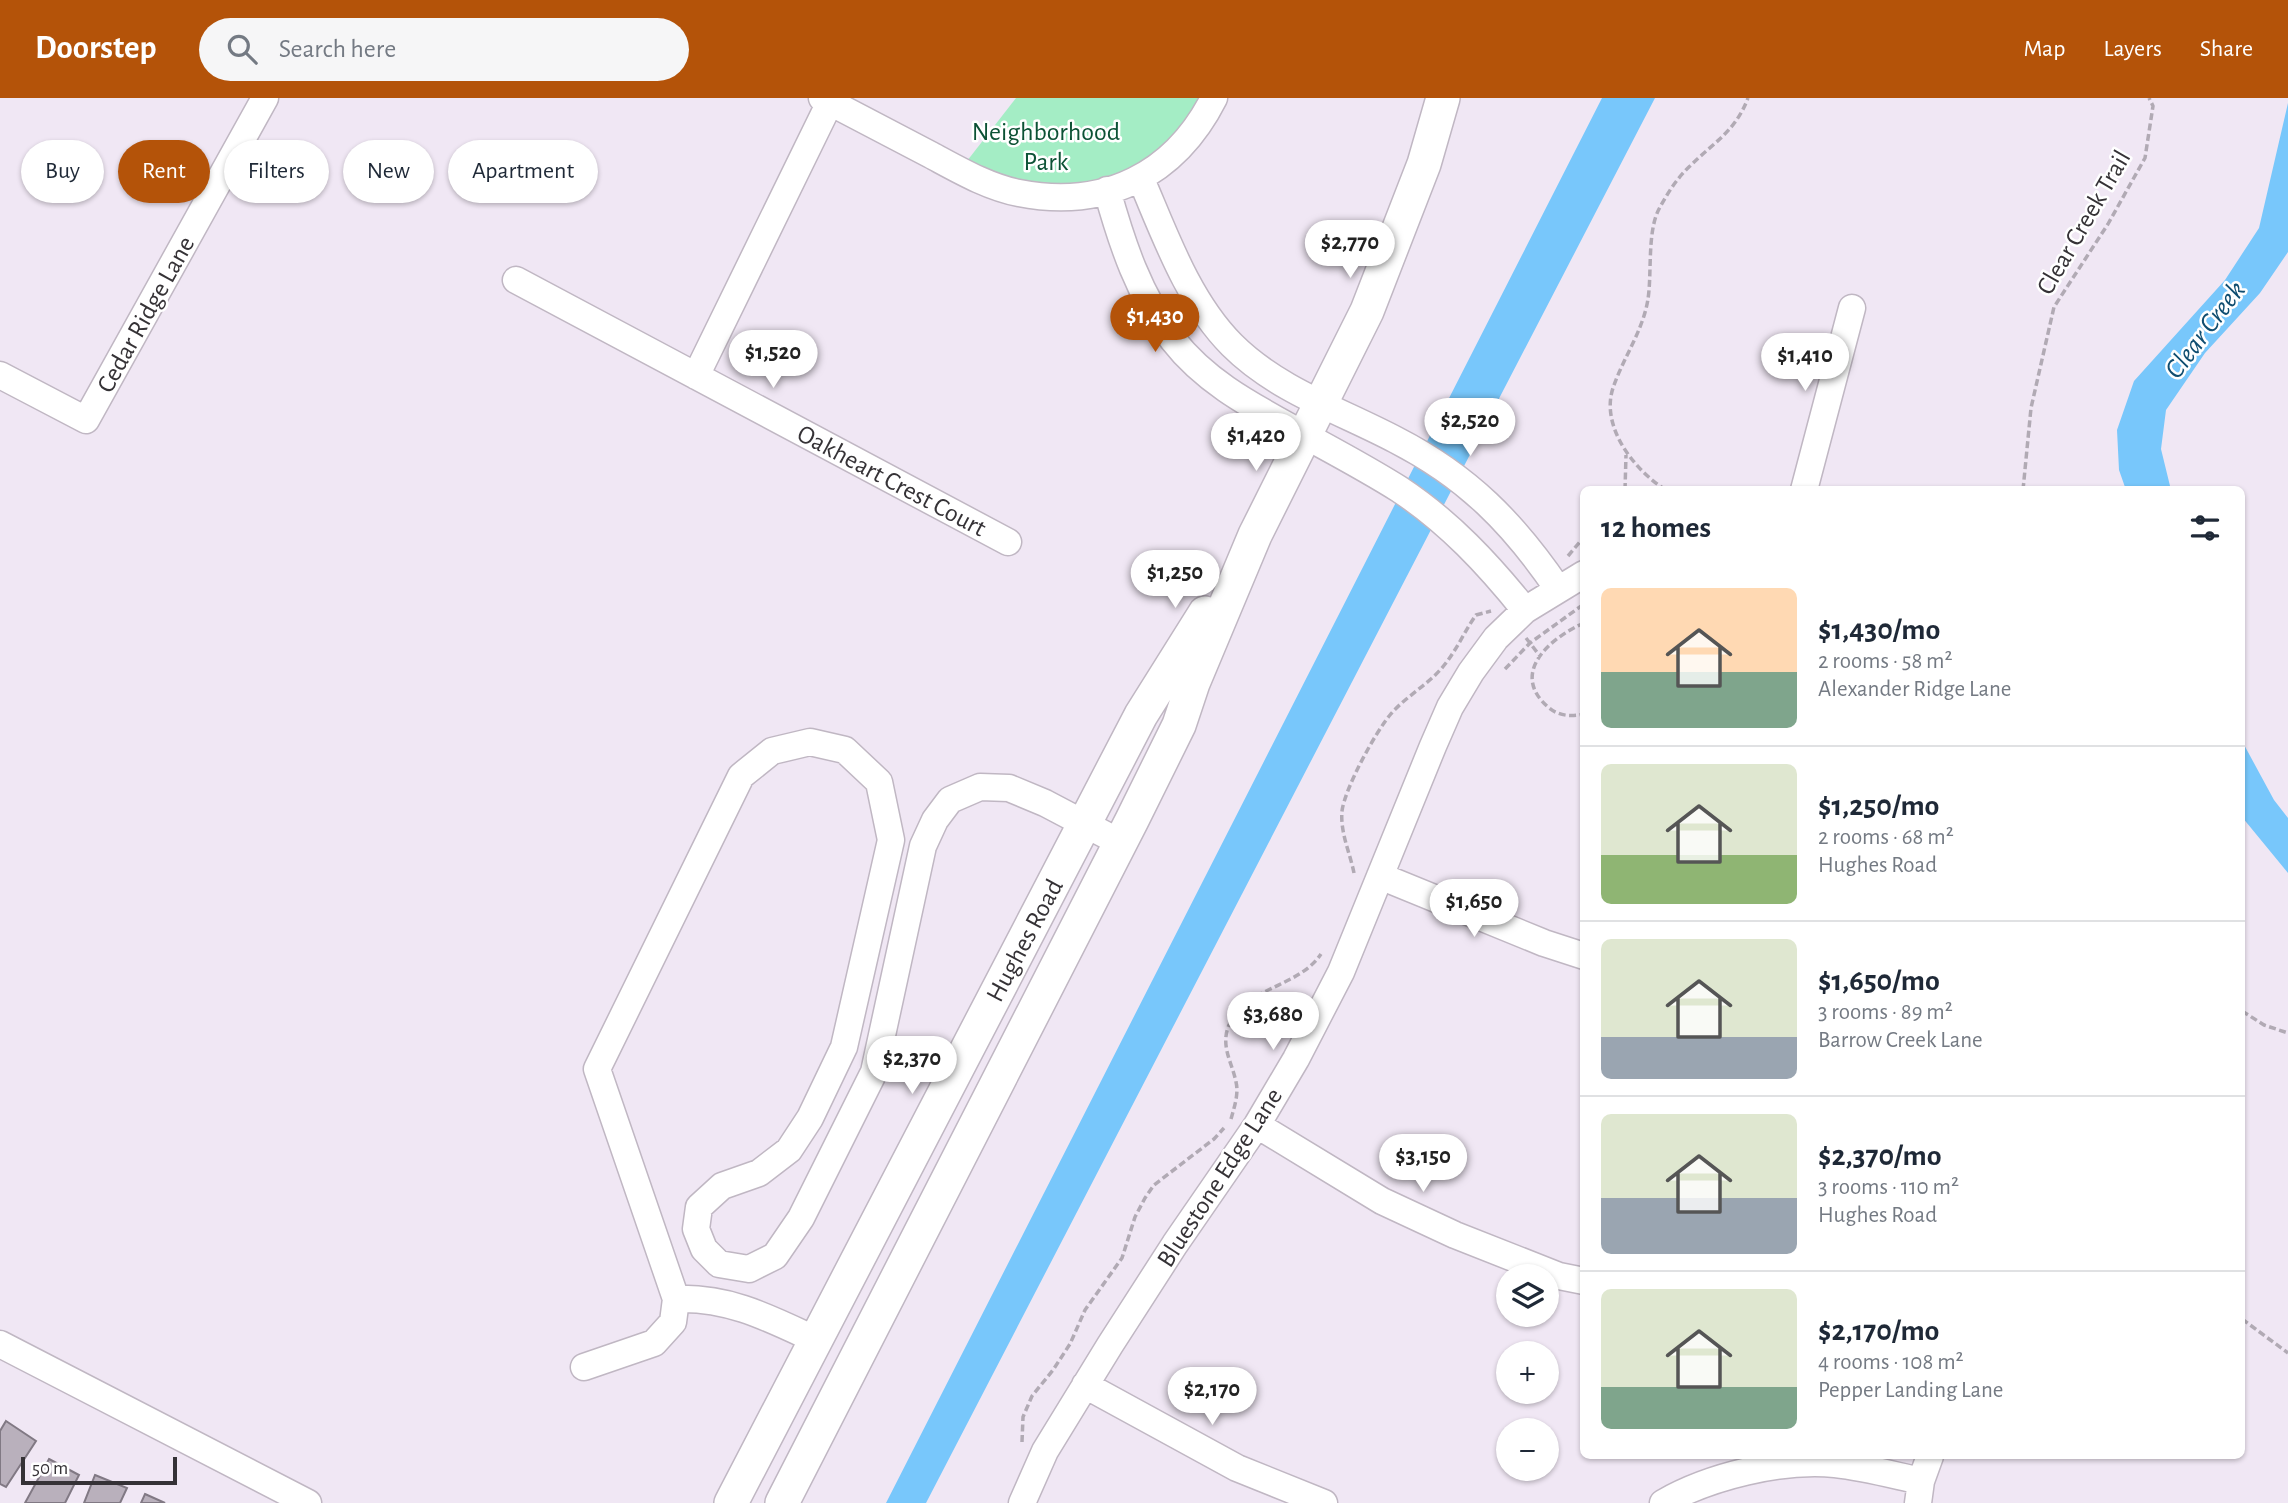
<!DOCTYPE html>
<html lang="en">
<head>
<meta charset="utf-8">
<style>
  :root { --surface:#fff; --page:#f6f6f7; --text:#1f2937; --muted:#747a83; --line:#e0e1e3; --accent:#b45309 }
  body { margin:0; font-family:"Alegreya Sans",sans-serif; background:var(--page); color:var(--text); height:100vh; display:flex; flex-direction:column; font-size:26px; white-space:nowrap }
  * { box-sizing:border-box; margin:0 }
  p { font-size:23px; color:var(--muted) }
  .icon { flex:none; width:38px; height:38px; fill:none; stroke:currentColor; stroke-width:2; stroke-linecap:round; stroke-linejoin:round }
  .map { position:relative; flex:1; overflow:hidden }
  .sheet { position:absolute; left:1580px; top:388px; width:665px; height:973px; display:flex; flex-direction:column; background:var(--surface); border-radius:10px; box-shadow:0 2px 5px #0004 }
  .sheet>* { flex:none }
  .guide { position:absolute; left:21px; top:42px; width:665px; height:63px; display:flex; gap:14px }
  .buttons { position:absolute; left:1496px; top:1166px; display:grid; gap:14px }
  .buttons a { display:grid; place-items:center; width:63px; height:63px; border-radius:50%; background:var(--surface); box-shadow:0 2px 5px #0004; font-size:35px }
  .scale { position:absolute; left:21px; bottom:18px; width:156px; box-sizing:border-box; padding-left:7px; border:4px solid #353236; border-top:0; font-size:19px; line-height:24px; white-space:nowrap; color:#353236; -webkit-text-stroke:5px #fff; paint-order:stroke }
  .price { position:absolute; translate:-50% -60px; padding:0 16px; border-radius:24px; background:#fff; color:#222; font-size:23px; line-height:46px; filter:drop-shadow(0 2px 4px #0008) }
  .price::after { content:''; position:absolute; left:50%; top:42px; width:21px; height:16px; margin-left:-10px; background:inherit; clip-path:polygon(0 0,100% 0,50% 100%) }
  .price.active { background:var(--accent); color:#fff }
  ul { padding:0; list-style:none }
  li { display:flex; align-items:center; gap:21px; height:175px; padding:0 21px }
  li+li { border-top:2px solid var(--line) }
  li span { display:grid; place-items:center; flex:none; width:196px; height:140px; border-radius:10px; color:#555 }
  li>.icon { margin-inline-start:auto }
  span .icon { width:84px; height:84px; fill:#fffc; stroke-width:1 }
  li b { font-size:30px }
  h2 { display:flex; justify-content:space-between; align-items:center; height:84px; padding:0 21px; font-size:30px }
  .chip { padding:0 24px; border-radius:32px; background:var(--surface); box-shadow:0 2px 5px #0004; font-size:24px; line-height:63px }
  .chip.active { background:var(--accent); color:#fff }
  header { display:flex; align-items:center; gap:42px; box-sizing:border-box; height:98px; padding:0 35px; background:var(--accent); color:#fff }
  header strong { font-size:33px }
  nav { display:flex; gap:38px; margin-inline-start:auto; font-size:24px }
  .search { width:490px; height:63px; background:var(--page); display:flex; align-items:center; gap:18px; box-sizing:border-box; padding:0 24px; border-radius:38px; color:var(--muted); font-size:26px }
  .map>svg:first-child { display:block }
</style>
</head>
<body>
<header>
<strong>Doorstep</strong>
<div class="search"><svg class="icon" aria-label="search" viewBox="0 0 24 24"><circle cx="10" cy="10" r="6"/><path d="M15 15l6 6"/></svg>Search here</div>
<nav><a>Map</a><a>Layers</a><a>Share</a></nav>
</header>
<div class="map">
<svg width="2288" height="1405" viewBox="0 0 2288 1405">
  <rect width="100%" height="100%" fill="#f0e7f4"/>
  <path fill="#a4edc5" d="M1016 0H1208L1201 26 1123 88 1039 97 960 72Z"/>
  <path fill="#78c7fb" d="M1602 0H1655L926 1405H886Z
    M2288 5V154L2260 195 2205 255 2166 312 2161 351 2171 392H2126L2119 372 2117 332 2134 283 2225 182 2259 130Z
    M2242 643 2274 702 2288 720V775L2242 719Z"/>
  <path fill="#b9b0bc" stroke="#817984" stroke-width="2" d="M6 1323 36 1343 6 1389 0 1386V1333Z
    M49 1361 79 1377 65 1405H25Z
    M95 1377 127 1390 120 1405H84Z
    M145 1396 165 1405H141Z"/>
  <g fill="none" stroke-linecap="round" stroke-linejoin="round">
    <g stroke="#c0b7c3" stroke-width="29">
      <path id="minor" d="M822 0C858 19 894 38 931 57 959 72 988 89 1019 95 1105 112 1175 77 1214 0
        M1141 81C1165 137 1188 203 1232 247 1277 292 1341 313 1396 342 1468 379 1513 425 1558 491
        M1107 92C1122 146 1139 197 1173 242 1208 287 1258 311 1306 338 1337 355 1369 372 1399 391 1449 424 1488 466 1525 512
        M516 182 1008 444
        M0 277 86 322 265 0
        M696 278 830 4
        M1804 392 1852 210
        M1380 778 1544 845 1584 858
        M1257 1027 1382 1103 1455 1137 1559 1178 1584 1183
        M816 1242C769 1220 729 1199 676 1201L597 971 741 678 772 653 810 644 845 652 879 684 891 742 844 949 810 1020 789 1052 759 1075 722 1088 699 1109 696 1131 704 1151 719 1166 749 1171 775 1158 801 1120 874 974 923 748 935 722 950 702 980 689 1009 690 1045 705 1121 745
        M0 1246 308 1405
        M584 1269 654 1245 673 1224 676 1201
        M1085 1287 1237 1370 1324 1405
        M1022 1405 1045 1353 1110 1247 1175 1146 1257 1027 1296 961 1341 874 1433 648 1450 609 1471 574 1496 540 1525 512 1584 476
        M1663 1405C1710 1378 1781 1361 1835 1366 1864 1369 1893 1377 1921 1383
        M1918 1405 1921 1383 1930 1358"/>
    </g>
    <g stroke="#c0b7c3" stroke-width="36">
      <path id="major" d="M731 1405 1141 617 1205 515
        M782 1405 1132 722 1179 627 1193 585 1255 437 1367 213 1424 66 1443 0"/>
    </g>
    <path stroke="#b1aab4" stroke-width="3.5" stroke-dasharray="7 3.5" stroke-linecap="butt" d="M1625 392 1626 357
      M1666 392C1635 373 1600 329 1613 290 1623 260 1643 233 1648 201 1652 175 1647 134 1659 111 1667 96 1677 80 1690 68 1714 44 1735 34 1748 0
      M2023 392 2031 310 2054 209 2108 126 2145 60 2153 8 2149 0
      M1568 458 1584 439
      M1584 525C1550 540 1509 575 1548 609 1558 618 1571 619 1584 616
      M1526 540 1540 558
      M1505 571 1530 545 1584 506
      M1354 775C1350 755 1340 734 1342 713 1345 690 1375 635 1390 617 1405 599 1426 588 1441 571 1456 554 1464 534 1476 517L1491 513
      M2242 913 2264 927 2288 935
      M1231 1021C1234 1010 1239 996 1236 984 1232 964 1220 948 1229 927 1247 888 1298 890 1321 856
      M2242 1221 2288 1255
      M1022 1344 1023 1319 1032 1298 1053 1272 1070 1246 1085 1212 1122 1160 1135 1119 1145 1100 1154 1087 1214 1041 1224 1030"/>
    <use href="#minor" stroke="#fff" stroke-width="26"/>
    <use href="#major" stroke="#fff" stroke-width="33"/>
  </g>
  <g text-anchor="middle" stroke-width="5" stroke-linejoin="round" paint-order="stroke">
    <g font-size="26" fill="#0c5235" stroke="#fff">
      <text x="1046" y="42">Neighborhood<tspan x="1046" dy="30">Park</tspan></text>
    </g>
    <g font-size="26" fill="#353236" stroke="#fff">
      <text transform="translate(2083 124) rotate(-60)" y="9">Clear Creek Trail</text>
      <text transform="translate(145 216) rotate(-61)" y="9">Cedar Ridge Lane</text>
      <text transform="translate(892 382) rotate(28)" y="9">Oakheart Crest Court</text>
      <text transform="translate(1024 842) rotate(-62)" y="9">Hughes Road</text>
      <text transform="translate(1219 1079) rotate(-57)" y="9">Bluestone Edge Lane</text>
    </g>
    <g font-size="28" font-style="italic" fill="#0f4d70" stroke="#fff">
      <text transform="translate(2204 231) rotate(-53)" y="10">Clear Creek</text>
    </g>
  </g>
</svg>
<div class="buttons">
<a><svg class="icon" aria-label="layers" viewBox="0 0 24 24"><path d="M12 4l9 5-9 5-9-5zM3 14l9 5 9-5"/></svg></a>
<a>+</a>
<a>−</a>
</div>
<div class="scale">50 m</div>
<b class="price" style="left:1350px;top:182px">$2,770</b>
<b class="price active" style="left:1155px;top:256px">$1,430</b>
<b class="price" style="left:773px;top:292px">$1,520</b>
<b class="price" style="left:1805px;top:295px">$1,410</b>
<b class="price" style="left:1470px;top:360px">$2,520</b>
<b class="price" style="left:1256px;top:375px">$1,420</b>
<b class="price" style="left:1175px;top:512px">$1,250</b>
<b class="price" style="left:1474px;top:841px">$1,650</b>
<b class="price" style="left:1273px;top:954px">$3,680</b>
<b class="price" style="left:912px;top:998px">$2,370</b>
<b class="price" style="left:1423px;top:1096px">$3,150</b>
<b class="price" style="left:1212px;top:1329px">$2,170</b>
<div class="guide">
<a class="chip">Buy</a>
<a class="chip active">Rent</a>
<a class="chip">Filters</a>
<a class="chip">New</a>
<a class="chip">Apartment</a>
</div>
<section class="sheet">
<h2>12 homes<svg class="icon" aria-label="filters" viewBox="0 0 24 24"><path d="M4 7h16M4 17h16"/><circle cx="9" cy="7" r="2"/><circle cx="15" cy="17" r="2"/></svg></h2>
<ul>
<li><span style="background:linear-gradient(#ffd9b3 60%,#7fa58c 0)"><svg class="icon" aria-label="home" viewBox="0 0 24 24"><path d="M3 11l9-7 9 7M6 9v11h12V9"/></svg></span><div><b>$1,430/mo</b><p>2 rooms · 58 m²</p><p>Alexander Ridge Lane</p></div></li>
<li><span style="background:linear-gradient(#dfe7d0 65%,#8fb573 0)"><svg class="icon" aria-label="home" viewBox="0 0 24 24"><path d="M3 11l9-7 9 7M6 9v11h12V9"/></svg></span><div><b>$1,250/mo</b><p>2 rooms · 68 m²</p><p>Hughes Road</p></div></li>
<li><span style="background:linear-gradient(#dfe7d0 70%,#9aa5b1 0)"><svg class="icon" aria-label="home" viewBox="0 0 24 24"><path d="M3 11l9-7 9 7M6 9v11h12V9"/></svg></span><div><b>$1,650/mo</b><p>3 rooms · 89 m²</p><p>Barrow Creek Lane</p></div></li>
<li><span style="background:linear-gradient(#dfe7d0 60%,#9aa5b1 0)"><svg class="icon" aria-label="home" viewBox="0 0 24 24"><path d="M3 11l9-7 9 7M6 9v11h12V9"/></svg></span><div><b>$2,370/mo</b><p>3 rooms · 110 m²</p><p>Hughes Road</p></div></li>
<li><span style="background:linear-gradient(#dfe7d0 70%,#7fa58c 0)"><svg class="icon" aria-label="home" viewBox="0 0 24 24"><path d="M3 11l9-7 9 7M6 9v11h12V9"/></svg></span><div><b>$2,170/mo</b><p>4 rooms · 108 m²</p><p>Pepper Landing Lane</p></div></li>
</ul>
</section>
</div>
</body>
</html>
